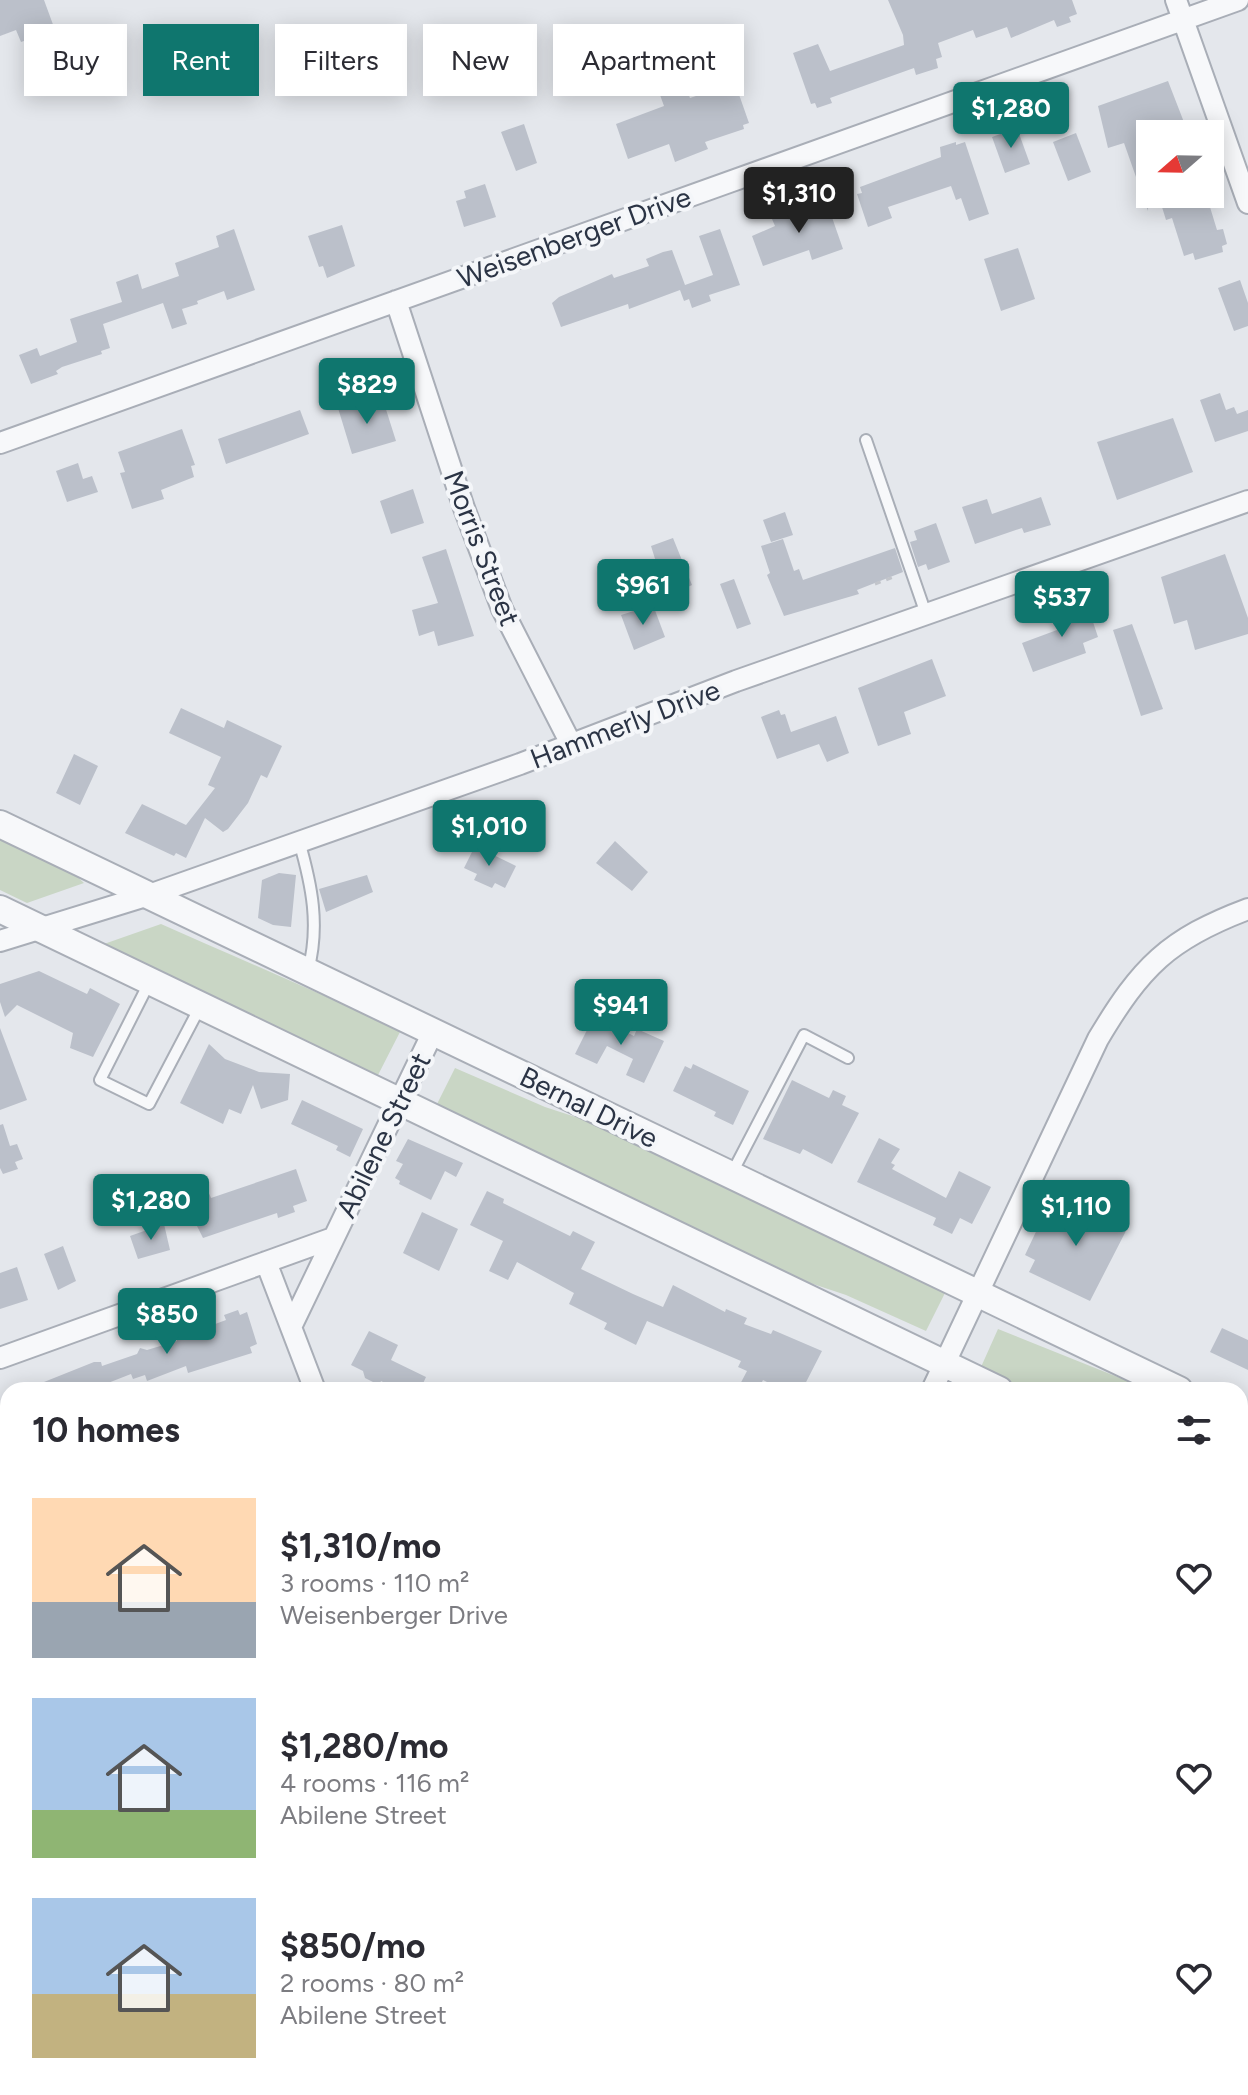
<!DOCTYPE html>
<html lang="en">
<head>
<meta charset="utf-8">
<style>
  :root { --surface:#fff; --page:#f2f2f3; --text:#2b2b33; --muted:#7c7c81; --accent:#0f766e }
  body { margin:0; font-family:Figtree,sans-serif; background:var(--page); color:var(--text); height:100vh; display:flex; flex-direction:column; font-size:30px; white-space:nowrap }
  * { box-sizing:border-box; margin:0 }
  p { font-size:26px; color:var(--muted) }
  .icon { flex:none; width:44px; height:44px; fill:none; stroke:currentColor; stroke-width:2; stroke-linecap:round; stroke-linejoin:round }
  .map { position:relative; flex:1; overflow:hidden }
  .panel { position:absolute; left:0px; top:1382px; width:1248px; height:714px; display:flex; flex-direction:column; background:var(--surface); border-radius:24px 24px 0 0; box-shadow:0 4px 20px #0003 }
  .panel>* { flex:none }
  .hud { position:absolute; left:24px; top:24px; width:800px; height:72px; display:flex; gap:16px }
  .needle { width:52px; rotate:250deg }
  .tools { position:absolute; left:1136px; top:120px; display:grid; gap:16px }
  .tools a { display:grid; place-items:center; width:88px; height:88px; border-radius:0px; background:var(--surface); box-shadow:0 4px 20px #0003; font-size:40px }
  .price { position:absolute; translate:-50% -68px; padding:0 18px; border-radius:8px; background:var(--accent); color:#fff; font-size:26px; line-height:52px; filter:drop-shadow(0 2px 4px #0008) }
  .price::after { content:''; position:absolute; left:50%; top:48px; width:24px; height:18px; margin-left:-12px; background:inherit; clip-path:polygon(0 0,100% 0,50% 100%) }
  .price.current { background:#222; color:#fff }
  ul { padding:0; list-style:none }
  li { display:flex; align-items:center; gap:24px; height:200px; padding:0 32px }
  li span { display:grid; place-items:center; flex:none; width:224px; height:160px; border-radius:0px; color:#555 }
  li>.icon { margin-inline-start:auto }
  span .icon { width:96px; height:96px; fill:#fffc; stroke-width:1 }
  li b { font-size:34px }
  h2 { display:flex; justify-content:space-between; align-items:center; height:96px; padding:0 32px; font-size:34px }
  .pill { padding:0 28px; border-radius:0px; background:var(--surface); box-shadow:0 4px 20px #0003; font-size:28px; line-height:72px }
  .pill.current { background:var(--accent); color:#fff }
  .map>svg:first-child { display:block }
</style>
</head>
<body>
<div class="map">
<svg width="1248" height="2095" viewBox="0 0 1248 2095">
  <rect width="100%" height="100%" fill="#e4e7ec"/>
  <path fill="#c9d6c5" d="M0 837 70 870 84 883 27 903 0 890Z
    M161 924C241 960 321 992 400 1032L377 1077 104 944Z
    M455 1068 545 1107 597 1124 939 1288 945 1293 926 1331 846 1295 792 1277 436 1106Z
    M998 1329 1150 1390H1024L981 1367Z"/>
  <path fill="#bbc0ca" d="M0 0H44L55 30 21 42 16 30 0 36Z
    M888 0H1072L1077 14 1069 17 1071 22 1057 27 1054 20 1011 38 1007 27 976 38 973 30 938 43 942 57 936 59 938 68 916 75 914 68 830 98 832 103 817 108 815 103 811 104 793 53 818 44 830 71 904 45 903 35Z
    M670 44 690 98 735 83 749 123 743 125 744 129 705 142 708 149 675 162 669 144 628 159 616 124 664 106 651 70 657 68 651 51Z
    M1168 81 1187 130 1150 134 1148 211 1124 143 1108 148 1098 106Z
    M524 124 537 163 516 171 501 132Z
    M1017 128 1030 164 1005 173 992 137Z
    M1076 133 1091 172 1068 181 1053 142Z
    M956 142V145L965 142 989 214 969 221 961 198 956 200 951 186 888 207 892 218 868 227 857 194 862 193 860 187 941 157 940 147Z
    M485 184 496 217 464 227 456 201 466 198 464 191Z
    M1187 194H1206L1217 230 1223 229 1227 244 1222 246 1223 252 1195 260 1193 253 1184 256 1172 218 1166 220 1162 207 1189 198Z
    M811 200 814 208 827 203 843 249 812 260 809 250 763 266 752 236 775 226 772 219Z
    M342 225 355 266 327 278 323 266 319 267 308 236Z
    M234 229 255 290 227 300 224 291 197 301 198 304 182 309 187 324 172 329 163 303 103 324 110 348 101 351 102 354 62 367 56 371 58 374 31 384 19 355 37 348 40 356 77 342 70 319 122 302 116 282 138 274 142 289 179 276 175 263 219 247 216 236Z
    M720 229 740 285 709 295 711 301 692 308 689 299 684 301 680 290 629 309 628 304 561 327 552 303 559 297 612 274 614 278 649 266 646 259 663 252 672 250 685 285 713 275 699 236Z
    M1018 248 1035 299 1001 311 984 259Z
    M1240 280 1248 303V326L1234 331 1218 288Z
    M1220 393 1226 410 1234 407 1237 414 1248 410V431L1215 442 1200 400Z
    M383 400 396 441 352 454 338 408 358 402 359 407Z
    M300 410 309 434 226 464 218 439Z
    M1173 418 1193 472 1117 500 1097 442Z
    M182 429 195 465 191 466 194 477 161 490 164 499 132 509 120 473 125 472 118 452Z
    M78 463 83 479 92 476 98 492 67 502 56 471Z
    M413 489 424 523 391 534 380 501Z
    M1041 497 1051 525 1024 533 1022 528 975 544 962 507 987 499 992 514Z
    M785 512 793 535 771 542 763 520Z
    M936 523 950 562 928 570 926 564 918 567 910 542 917 540 914 531Z
    M673 538 692 585 667 597 651 546Z
    M783 539 794 571 799 569 803 580 895 548 903 572 857 590 859 594 784 616 767 575 770 573 761 546Z
    M446 549 474 636 438 646 434 631 419 636 412 610 438 603 422 557Z
    M1225 554 1248 618V634L1195 650 1187 620 1174 624 1161 577Z
    M734 579 751 624 737 629 720 584Z
    M1087 604 1098 637 1083 643 1086 653 1033 672 1022 643 1057 630 1052 617Z
    M653 605 665 637 634 650 621 615Z
    M1132 624 1163 709 1141 716 1113 630Z
    M932 659 946 696 904 712 911 734 878 746 858 688Z
    M181 708 224 728 227 720 282 746 267 778 261 775 248 803 228 829 223 832 205 818 186 858 176 853 174 856 125 833 142 804 186 825 215 788 208 785 221 757 169 733Z
    M779 710 781 715 785 714 791 732 836 716 849 753 827 762 819 744 777 759 761 717Z
    M74 754 98 766 80 805 56 793Z
    M615 841 648 872 632 891 596 863Z
    M475 846 516 866 505 888 495 883 492 888 474 880 477 874 464 868Z
    M279 873 296 875 291 927 273 925 258 918 262 880Z
    M367 875 373 892 326 912 319 889Z
    M39 971 87 994 90 988 120 1004 93 1057 70 1048 73 1033 17 1005 5 1017 0 1002V984Z
    M594 1016 634 1036 637 1029 664 1041 644 1083 626 1075 633 1059 607 1046 597 1064 575 1054Z
    M0 1028 27 1100 0 1110Z
    M209 1044 225 1059 259 1072 290 1074 288 1100 261 1109 253 1085 241 1114 229 1109 223 1124 180 1103Z
    M693 1064 749 1091 733 1125 714 1116 716 1112 673 1091 685 1066 691 1069Z
    M792 1080 829 1098 833 1090 846 1096 842 1105 859 1113 832 1164 803 1149 800 1154 763 1139Z
    M302 1100 363 1129 350 1157 336 1150 338 1146 291 1124Z
    M3 1124 10 1146 17 1144 23 1159 15 1162 18 1169 3 1174 0 1168V1125Z
    M879 1138 900 1149 891 1163 895 1165 892 1169 946 1198 959 1171 991 1187 972 1224 960 1218 952 1234 933 1225 936 1218 857 1182Z
    M408 1139 463 1163 456 1177 445 1171 431 1200 399 1184 400 1181 395 1178 403 1164 396 1161Z
    M296 1169 307 1201 293 1206 295 1212 278 1218 277 1213 203 1238 184 1200 208 1191 211 1198Z
    M487 1191 504 1199 503 1203 570 1236 573 1231 595 1242 581 1269 633 1294 663 1307 673 1285 725 1312 726 1309 747 1318 744 1324 771 1334 773 1330 822 1351 802 1390H783L763 1380 758 1390H737L747 1371 738 1367 741 1361 647 1321 636 1345 604 1329 607 1323 569 1304 574 1293 517 1262 508 1280 489 1271 503 1241 470 1225Z
    M1071 1198 1129 1225 1090 1301 1029 1272 1035 1260 1025 1255 1042 1219 1046 1221 1050 1212 1062 1217Z
    M422 1212 458 1229 439 1271 403 1253Z
    M164 1224 170 1250 138 1259 130 1236Z
    M63 1246 76 1281 58 1290 44 1254Z
    M17 1267 28 1300 0 1309V1273Z
    M238 1310 240 1315 247 1312 257 1344 250 1347 252 1353 188 1373 186 1366 147 1381 145 1375 133 1379 131 1374 90 1390H24L94 1362H101L102 1366 137 1354 140 1348 147 1350 177 1341 176 1331 192 1325 199 1330 226 1320 224 1315Z
    M1222 1328 1248 1340V1370L1210 1352Z
    M369 1331 398 1345 391 1360 426 1377 420 1390H399L381 1381 379 1385 365 1378 363 1371 351 1365Z"/>
  <g fill="none" stroke-linecap="round" stroke-linejoin="round">
    <g stroke="#a9aeb7" stroke-width="14">
      <path id="service" d="M866 440 926 614
        M299 841C312 886 320 926 308 971
        M149 983 100 1080 149 1104 200 1007
        M732 1173 804 1035 848 1058
        M1240 1630 1248 1612"/>
    </g>
    <g stroke="#a9aeb7" stroke-width="24">
      <path id="minor" d="M1176 0 1248 203
        M396 301 464 508 502 609 570 742
        M0 443 1238 0
        M0 941 149 895 520 764 736 681 1248 501
        M266 1262 315 1390
        M291 1327 433 1032
        M0 1358 333 1238
        M932 1390 1098 1039C1141 967 1168 939 1248 909
        M0 1658 8 1655
        M1240 1842 1248 1845
        M0 1960 8 1957
        M565 2088 567 2095
        M475 2095 495 2088"/>
    </g>
    <g stroke="#a9aeb7" stroke-width="30">
      <path id="tertiary" d="M0 824 1179 1390
        M0 909 999 1390
        M1240 1420 1248 1424
        M1240 1507 1248 1510"/>
    </g>
    <path stroke="#c2c5cb" stroke-width="3" stroke-dasharray="6 6" stroke-linecap="butt" d="M875 584 896 576"/>
    <use href="#service" stroke="#f7f8fa" stroke-width="10"/>
    <use href="#minor" stroke="#f7f8fa" stroke-width="20"/>
    <use href="#tertiary" stroke="#f7f8fa" stroke-width="26"/>
  </g>
  <g text-anchor="middle" stroke-width="8" stroke-linejoin="round" paint-order="stroke">
    <g font-size="28" fill="#2b3445" stroke="#f4f6f9">
      <text transform="translate(574 237) rotate(-20)" y="10">Weisenberger Drive</text>
      <text transform="translate(482 548) rotate(69)" y="10">Morris Street</text>
      <text transform="translate(625 724) rotate(-21)" y="10">Hammerly Drive</text>
      <text transform="translate(589 1107) rotate(26)" y="10">Bernal Drive</text>
      <text transform="translate(383 1135) rotate(-64)" y="10">Abilene Street</text>
    </g>
  </g>
</svg>
<div class="tools">
<a><svg class="needle" viewBox="-14 -14 28 28"><path d="M0-13l5 13h-10z" fill="#e53935"/><path d="M0 13l5-13h-10z" fill="#7c7c81"/></svg></a>
</div>
<b class="price" style="left:1011px;top:150px">$1,280</b>
<b class="price current" style="left:799px;top:235px">$1,310</b>
<b class="price" style="left:367px;top:426px">$829</b>
<b class="price" style="left:643px;top:627px">$961</b>
<b class="price" style="left:1062px;top:639px">$537</b>
<b class="price" style="left:489px;top:868px">$1,010</b>
<b class="price" style="left:621px;top:1047px">$941</b>
<b class="price" style="left:151px;top:1242px">$1,280</b>
<b class="price" style="left:1076px;top:1248px">$1,110</b>
<b class="price" style="left:167px;top:1356px">$850</b>
<div class="hud">
<a class="pill">Buy</a>
<a class="pill current">Rent</a>
<a class="pill">Filters</a>
<a class="pill">New</a>
<a class="pill">Apartment</a>
</div>
<section class="panel">
<h2>10 homes<svg class="icon" aria-label="filters" viewBox="0 0 24 24"><path d="M4 7h16M4 17h16"/><circle cx="9" cy="7" r="2"/><circle cx="15" cy="17" r="2"/></svg></h2>
<ul>
<li><span style="background:linear-gradient(#ffd9b3 65%,#9aa5b1 0)"><svg class="icon" aria-label="home" viewBox="0 0 24 24"><path d="M3 11l9-7 9 7M6 9v11h12V9"/></svg></span><div><b>$1,310/mo</b><p>3 rooms · 110 m²</p><p>Weisenberger Drive</p></div><svg class="icon" aria-label="heart" viewBox="0 0 24 24"><path d="M12 20l-8-8c-3-5 5-10 8-4 3-6 11-1 8 4z"/></svg></li>
<li><span style="background:linear-gradient(#a9c7e8 70%,#8fb573 0)"><svg class="icon" aria-label="home" viewBox="0 0 24 24"><path d="M3 11l9-7 9 7M6 9v11h12V9"/></svg></span><div><b>$1,280/mo</b><p>4 rooms · 116 m²</p><p>Abilene Street</p></div><svg class="icon" aria-label="heart" viewBox="0 0 24 24"><path d="M12 20l-8-8c-3-5 5-10 8-4 3-6 11-1 8 4z"/></svg></li>
<li><span style="background:linear-gradient(#a9c7e8 60%,#c2b280 0)"><svg class="icon" aria-label="home" viewBox="0 0 24 24"><path d="M3 11l9-7 9 7M6 9v11h12V9"/></svg></span><div><b>$850/mo</b><p>2 rooms · 80 m²</p><p>Abilene Street</p></div><svg class="icon" aria-label="heart" viewBox="0 0 24 24"><path d="M12 20l-8-8c-3-5 5-10 8-4 3-6 11-1 8 4z"/></svg></li>
</ul>
</section>
</div>
</body>
</html>
